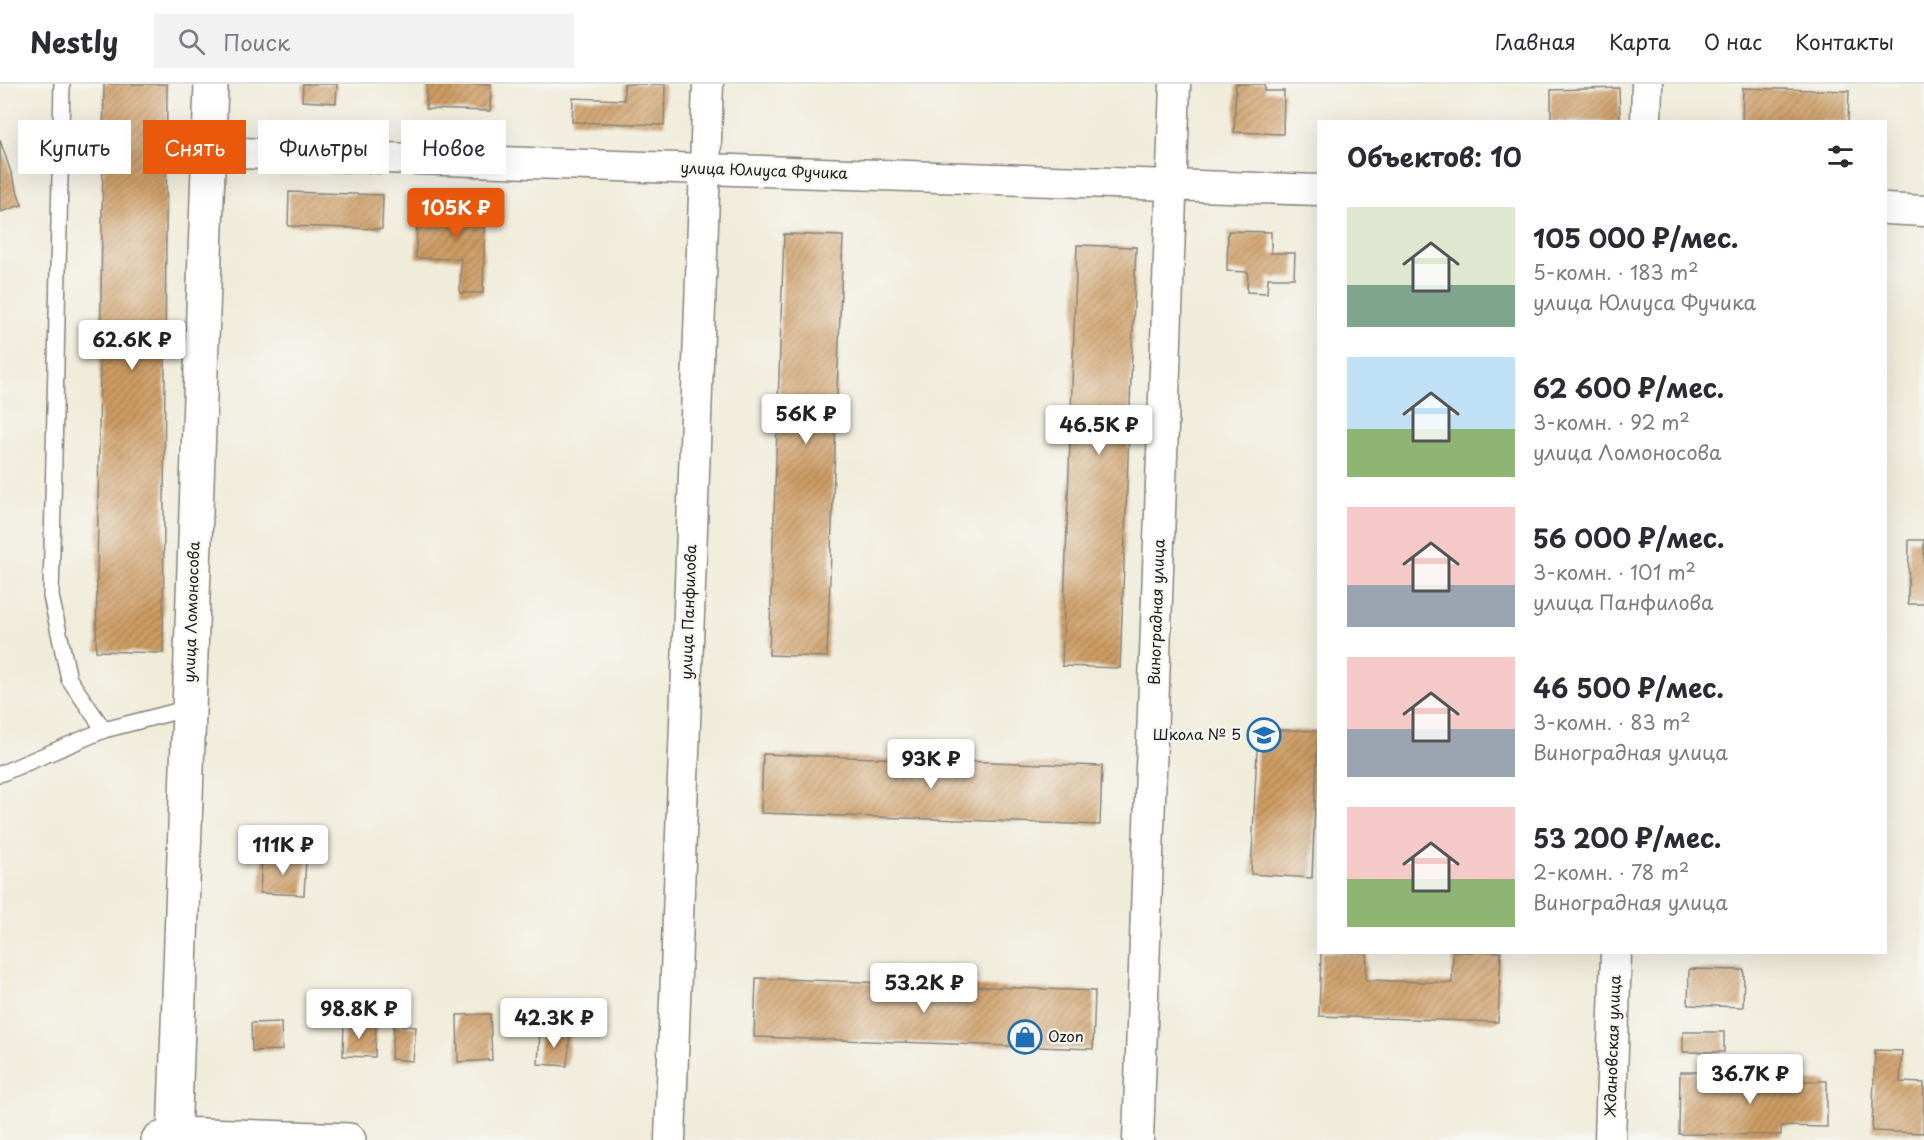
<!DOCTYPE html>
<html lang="ru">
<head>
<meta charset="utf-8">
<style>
  :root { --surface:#fff; --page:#f2f2f3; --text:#2b2b33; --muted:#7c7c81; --line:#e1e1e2; --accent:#ea580c }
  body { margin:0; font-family:"Playpen Sans",sans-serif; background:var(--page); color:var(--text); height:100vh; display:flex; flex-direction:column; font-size:22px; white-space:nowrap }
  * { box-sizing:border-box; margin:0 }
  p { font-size:20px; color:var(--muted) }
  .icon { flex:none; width:33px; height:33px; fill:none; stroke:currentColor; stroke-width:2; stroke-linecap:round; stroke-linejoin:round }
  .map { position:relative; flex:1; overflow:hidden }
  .details { position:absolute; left:1317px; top:36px; width:570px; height:834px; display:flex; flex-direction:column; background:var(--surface); border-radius:0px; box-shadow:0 6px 24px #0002 }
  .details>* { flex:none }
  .banner { position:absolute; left:18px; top:36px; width:570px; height:54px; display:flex; gap:12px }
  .price { position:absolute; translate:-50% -51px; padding:0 14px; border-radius:6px; background:#fff; color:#222; font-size:20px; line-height:39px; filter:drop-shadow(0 2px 3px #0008) }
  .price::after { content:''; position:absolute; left:50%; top:36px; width:18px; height:14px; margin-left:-9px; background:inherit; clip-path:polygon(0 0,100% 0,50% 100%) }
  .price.selected { background:var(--accent); color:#fff }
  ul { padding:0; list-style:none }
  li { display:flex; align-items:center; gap:18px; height:150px; padding:0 30px }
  li span { display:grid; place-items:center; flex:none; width:168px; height:120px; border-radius:0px; color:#555 }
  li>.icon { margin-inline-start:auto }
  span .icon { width:72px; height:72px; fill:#fffc; stroke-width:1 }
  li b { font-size:26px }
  h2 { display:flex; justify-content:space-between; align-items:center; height:72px; padding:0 30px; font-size:26px }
  .tag { padding:0 21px; border-radius:0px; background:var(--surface); box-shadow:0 6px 24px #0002; font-size:21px; line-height:54px }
  .tag.selected { background:var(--accent); color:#fff }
  header { display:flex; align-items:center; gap:36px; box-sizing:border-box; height:84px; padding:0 30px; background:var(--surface); border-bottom:2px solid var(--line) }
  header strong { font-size:28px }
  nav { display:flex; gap:33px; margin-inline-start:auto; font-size:21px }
  .search { width:420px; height:54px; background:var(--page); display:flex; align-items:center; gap:15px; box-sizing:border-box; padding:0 21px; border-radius:0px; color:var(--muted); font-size:22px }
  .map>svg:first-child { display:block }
</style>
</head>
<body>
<header>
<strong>Nestly</strong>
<div class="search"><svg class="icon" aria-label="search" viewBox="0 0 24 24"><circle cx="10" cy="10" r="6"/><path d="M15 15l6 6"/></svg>Поиск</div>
<nav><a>Главная</a><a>Карта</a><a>О нас</a><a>Контакты</a></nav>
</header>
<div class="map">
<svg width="1924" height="1056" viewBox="0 0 1924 1056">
  <defs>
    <pattern id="building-hatch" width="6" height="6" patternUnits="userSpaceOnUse" patternTransform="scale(1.5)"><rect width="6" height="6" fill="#ce9c63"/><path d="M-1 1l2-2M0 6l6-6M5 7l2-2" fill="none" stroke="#a67e51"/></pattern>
  </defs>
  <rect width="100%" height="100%" fill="#f6f6f2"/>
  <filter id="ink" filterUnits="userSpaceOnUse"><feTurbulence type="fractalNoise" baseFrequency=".0167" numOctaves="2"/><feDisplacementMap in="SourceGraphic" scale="12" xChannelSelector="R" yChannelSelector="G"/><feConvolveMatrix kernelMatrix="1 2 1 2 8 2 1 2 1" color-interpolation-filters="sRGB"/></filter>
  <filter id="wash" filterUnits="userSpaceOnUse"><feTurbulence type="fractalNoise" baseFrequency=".008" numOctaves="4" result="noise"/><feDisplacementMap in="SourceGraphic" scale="24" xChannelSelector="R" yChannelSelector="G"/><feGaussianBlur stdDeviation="1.35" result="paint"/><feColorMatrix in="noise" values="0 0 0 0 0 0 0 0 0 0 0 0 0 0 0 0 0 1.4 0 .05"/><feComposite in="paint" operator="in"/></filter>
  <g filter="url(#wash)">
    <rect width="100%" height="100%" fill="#f0ecda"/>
    <g id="blocks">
      <path fill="url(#building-hatch)" d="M104 0H167L163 569 96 567Z
        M303 0H337L336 19 302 17Z
        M427 0H491L490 27 426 25Z
        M624 0H665L664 41 572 38 573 14 624 16Z
        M1236 0H1265V7H1284L1283 50 1234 48Z
        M1619 4 1620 38H1551V6Z
        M1743 4 1849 7 1848 38H1742Z
        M0 56 22 121 0 128Z
        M289 108 383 111 382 145 288 142Z
        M434 115 485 116 483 209H460L461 175 416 174 417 137H434Z
        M1228 147 1271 148V169H1295L1294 194H1268L1267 209 1247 208 1248 188 1227 187Z
        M784 150 843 152 827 573 769 571Z
        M1077 161 1136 163 1120 584 1062 582Z
        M1909 456H1924V520H1908Z
        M1258 645 1318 647 1312 794 1251 790Z
        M763 670 1102 682 1100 741 761 729Z
        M262 772 306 774 304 811 260 809Z
        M1321 868H1367L1366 896 1452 899 1453 868H1501L1498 938 1319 932Z
        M1689 885 1744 886 1743 923 1688 921Z
        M756 894 1095 907 1093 965 754 953Z
        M490 930 492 976 458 978 457 931Z
        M281 938 282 966 252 967 251 939Z
        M344 939 376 941 375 973 343 972Z
        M394 941 416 943 413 977 391 975Z
        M540 948 570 950 567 982 538 980Z
        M1683 948H1724V968H1683Z
        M1875 966 1902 967 1900 998 1924 999 1923 1049 1872 1047Z
        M1782 977 1802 978V997H1827V1043L1781 1042V1051L1679 1050 1680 988H1727V1006H1782Z"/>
    </g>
  </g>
  <g filter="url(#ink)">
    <use href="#blocks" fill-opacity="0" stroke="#86847b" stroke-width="1.5"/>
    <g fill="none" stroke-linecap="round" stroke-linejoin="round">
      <g stroke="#86847b" stroke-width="18">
        <path id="service" d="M62 0 51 512 69 595 104 646
          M0 690 104 646 189 624"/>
      </g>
      <g stroke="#86847b" stroke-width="33">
        <path id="minor" d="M1646 38 1647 0
          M209 68 1318 106
          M1886 125 1924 127
          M670 1056 708 0
          M1138 1056 1175 0
          M1610 1056 1616 868"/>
      </g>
      <g stroke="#86847b" stroke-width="36">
        <path id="tertiary" d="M158 1056 174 1050 349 1056
          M174 1056 211 0"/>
      </g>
      <use href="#service" stroke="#fff" stroke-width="15"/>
      <use href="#minor" stroke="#fff" stroke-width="30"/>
      <use href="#tertiary" stroke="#fff" stroke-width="33"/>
    </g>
  </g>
  <defs>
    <g id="school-ring" transform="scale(1.725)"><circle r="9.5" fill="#f6f6f2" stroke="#1f6fb2" stroke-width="1.5"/><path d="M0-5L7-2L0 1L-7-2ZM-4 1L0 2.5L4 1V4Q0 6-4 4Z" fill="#1f6fb2"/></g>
    <g id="shop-ring" transform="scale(1.725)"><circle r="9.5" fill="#f6f6f2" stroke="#1f6fb2" stroke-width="1.5"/><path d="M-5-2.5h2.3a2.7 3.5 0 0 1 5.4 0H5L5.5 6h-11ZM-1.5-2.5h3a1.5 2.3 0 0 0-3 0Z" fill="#1f6fb2"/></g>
  </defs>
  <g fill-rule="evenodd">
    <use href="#school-ring" x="1264" y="651"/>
    <use href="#shop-ring" x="1025" y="953"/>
  </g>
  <g text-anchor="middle" stroke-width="4.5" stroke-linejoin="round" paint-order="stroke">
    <g font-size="15" fill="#1c1c1c" stroke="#f6f6f2">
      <text transform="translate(764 87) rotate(2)" y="5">улица Юлиуса Фучика</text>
      <text transform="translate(192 528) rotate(-88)" y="5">улица Ломоносова</text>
      <text transform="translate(689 528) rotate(-88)" y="5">улица Панфилова</text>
      <text transform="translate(1157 528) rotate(-88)" y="5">Виноградная улица</text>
      <text transform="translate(1613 962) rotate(-88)" y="5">Ждановская улица</text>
    </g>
    <g font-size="15" fill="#1c1c1c" stroke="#f6f6f2" text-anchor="end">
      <text x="1241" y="656">Школа № 5</text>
      <text x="1048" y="958" text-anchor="start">Ozon</text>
    </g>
  </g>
</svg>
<b class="price selected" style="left:456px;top:155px">105K ₽</b>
<b class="price" style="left:132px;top:287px">62.6K ₽</b>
<b class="price" style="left:806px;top:361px">56K ₽</b>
<b class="price" style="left:1099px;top:372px">46.5K ₽</b>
<b class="price" style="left:931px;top:706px">93K ₽</b>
<b class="price" style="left:283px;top:792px">111K ₽</b>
<b class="price" style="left:924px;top:930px">53.2K ₽</b>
<b class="price" style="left:359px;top:956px">98.8K ₽</b>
<b class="price" style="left:554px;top:965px">42.3K ₽</b>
<b class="price" style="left:1750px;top:1021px">36.7K ₽</b>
<div class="banner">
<a class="tag">Купить</a>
<a class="tag selected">Снять</a>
<a class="tag">Фильтры</a>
<a class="tag">Новое</a>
</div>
<section class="details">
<h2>Объектов: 10<svg class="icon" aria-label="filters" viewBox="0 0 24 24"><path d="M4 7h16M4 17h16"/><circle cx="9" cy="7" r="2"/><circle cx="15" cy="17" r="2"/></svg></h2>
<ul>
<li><span style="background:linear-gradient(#dfe7d0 65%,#7fa58c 0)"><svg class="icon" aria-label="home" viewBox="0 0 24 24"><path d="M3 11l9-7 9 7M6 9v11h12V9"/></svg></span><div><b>105 000 ₽/мес.</b><p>5-комн. · 183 m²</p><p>улица Юлиуса Фучика</p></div></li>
<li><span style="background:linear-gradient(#bfe0f5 60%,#8fb573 0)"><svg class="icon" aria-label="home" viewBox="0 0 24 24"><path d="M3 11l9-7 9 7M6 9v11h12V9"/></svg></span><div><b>62 600 ₽/мес.</b><p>3-комн. · 92 m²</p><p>улица Ломоносова</p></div></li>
<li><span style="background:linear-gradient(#f6c9c9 65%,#9aa5b1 0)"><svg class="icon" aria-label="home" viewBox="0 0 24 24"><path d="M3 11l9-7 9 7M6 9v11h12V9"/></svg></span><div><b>56 000 ₽/мес.</b><p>3-комн. · 101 m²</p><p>улица Панфилова</p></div></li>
<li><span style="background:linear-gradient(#f6c9c9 60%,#9aa5b1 0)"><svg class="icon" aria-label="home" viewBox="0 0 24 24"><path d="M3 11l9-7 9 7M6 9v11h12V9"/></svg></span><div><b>46 500 ₽/мес.</b><p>3-комн. · 83 m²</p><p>Виноградная улица</p></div></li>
<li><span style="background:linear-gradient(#f6c9c9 60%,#8fb573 0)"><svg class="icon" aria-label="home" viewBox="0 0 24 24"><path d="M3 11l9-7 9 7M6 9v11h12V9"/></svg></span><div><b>53 200 ₽/мес.</b><p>2-комн. · 78 m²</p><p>Виноградная улица</p></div></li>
</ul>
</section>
</div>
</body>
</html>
